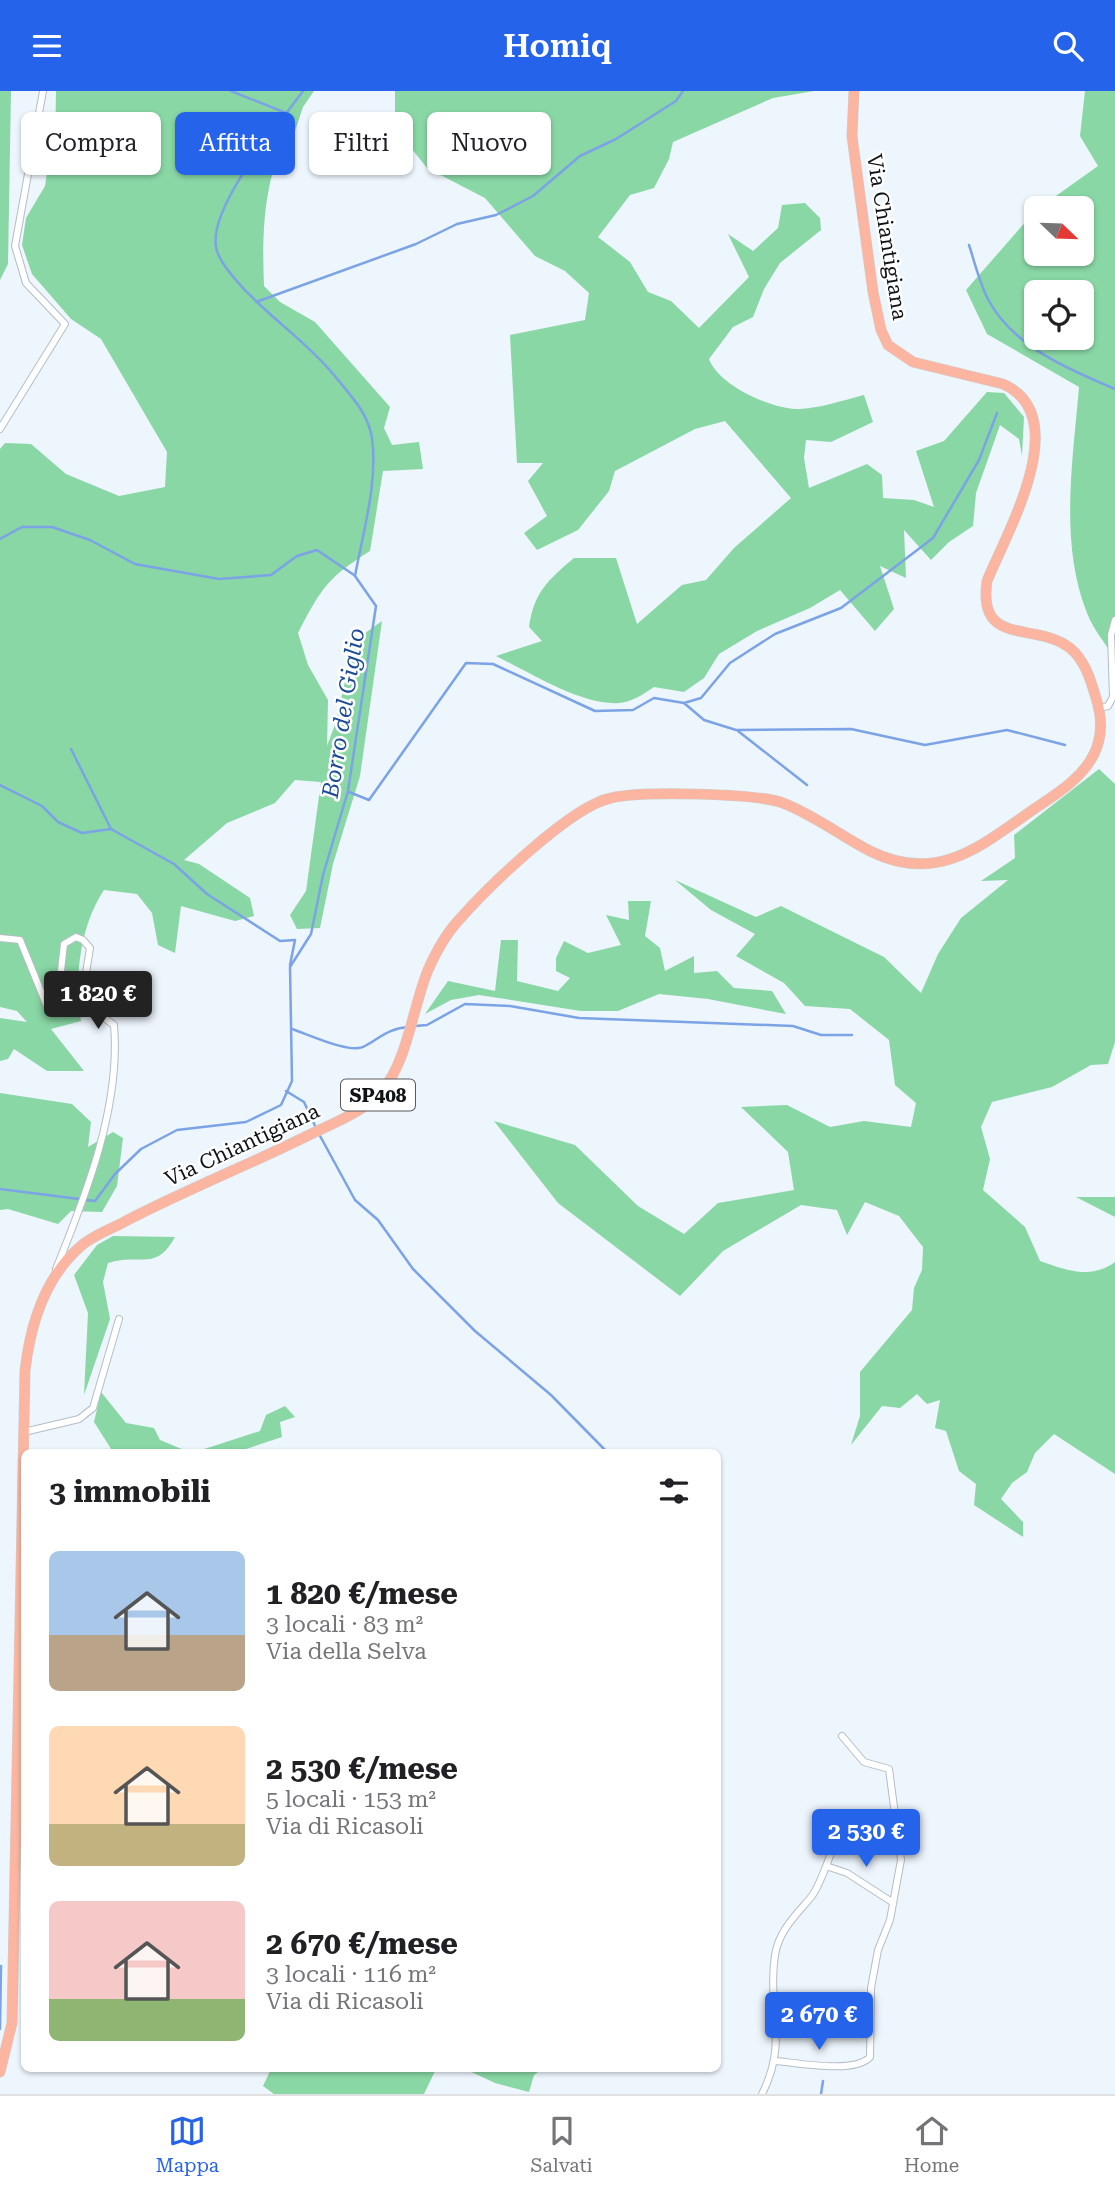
<!DOCTYPE html>
<html lang="it">
<head>
<meta charset="utf-8">
<style>
  :root { --surface:#fff; --page:#f6f6f6; --text:#202124; --muted:#757577; --line:#e0e0e0; --accent:#2563eb }
  body { margin:0; font-family:"Roboto Serif",serif; background:var(--page); color:var(--text); height:100vh; display:flex; flex-direction:column; font-size:26px; white-space:nowrap }
  * { box-sizing:border-box; margin:0 }
  p { font-size:23px; color:var(--muted) }
  .icon { flex:none; width:38px; height:38px; fill:none; stroke:currentColor; stroke-width:2; stroke-linecap:round; stroke-linejoin:round }
  .map { position:relative; flex:1; overflow:hidden }
  .sheet { position:absolute; left:21px; top:1358px; width:700px; height:623px; display:flex; flex-direction:column; background:var(--surface); border-radius:10px; box-shadow:0 2px 5px #0004 }
  .sheet>* { flex:none }
  .hud { position:absolute; left:21px; top:21px; width:700px; height:63px; display:flex; gap:14px }
  .needle { width:46px; rotate:113deg }
  .fabs { position:absolute; left:1024px; top:105px; display:grid; gap:14px }
  .fabs a { display:grid; place-items:center; width:70px; height:70px; border-radius:10px; background:var(--surface); box-shadow:0 2px 5px #0004; font-size:35px }
  .price { position:absolute; translate:-50% -60px; padding:0 16px; border-radius:7px; background:var(--accent); color:#fff; font-size:23px; line-height:46px; filter:drop-shadow(0 2px 4px #0008) }
  .price::after { content:''; position:absolute; left:50%; top:42px; width:21px; height:16px; margin-left:-10px; background:inherit; clip-path:polygon(0 0,100% 0,50% 100%) }
  .price.active { background:#222; color:#fff }
  ul { padding:0; list-style:none }
  li { display:flex; align-items:center; gap:21px; height:175px; padding:0 28px }
  li span { display:grid; place-items:center; flex:none; width:196px; height:140px; border-radius:10px; color:#555 }
  li>.icon { margin-inline-start:auto }
  span .icon { width:84px; height:84px; fill:#fffc; stroke-width:1 }
  li b { font-size:30px }
  h2 { display:flex; justify-content:space-between; align-items:center; height:84px; padding:0 28px; font-size:30px }
  .tag { padding:0 24px; border-radius:10px; background:var(--surface); box-shadow:0 2px 5px #0004; font-size:24px; line-height:63px }
  .tag.active { background:var(--accent); color:#fff }
  header { display:flex; justify-content:space-between; align-items:center; height:91px; padding:0 28px; background:var(--accent); color:#fff; font-size:32px; font-weight:600 }
  .dock { display:flex; justify-content:space-around; align-items:center; height:98px; border-top:2px solid var(--line); background:var(--surface); font-size:19px; color:var(--muted) }
  .dock a { display:grid; justify-items:center; gap:4px }
  .dock .active { color:var(--accent) }
  .map>svg:first-child { display:block }
</style>
</head>
<body>
<header><svg class="icon" aria-label="menu" viewBox="0 0 24 24"><path d="M4 6h16M4 12h16M4 18h16"/></svg>Homiq<svg class="icon" aria-label="search" viewBox="0 0 24 24"><circle cx="10" cy="10" r="6"/><path d="M15 15l6 6"/></svg></header>
<div class="map">
<svg width="1115" height="2003" viewBox="0 0 1115 2003">
  <rect width="100%" height="100%" fill="#edf5fd"/>
  <path fill="#89d7a5" fill-rule="evenodd" d="M0 0H11L8 173 0 189Z
    M56 0H314L303 16 292 49 283 53C263 96 262 148 264 195L280 211 315 231 390 316 384 337 392 354 419 351 423 378 383 380 370 460C326 488 322 497 298 542L308 574 328 609 327 655 336 631 354 550 382 530 360 685 333 773 320 837 297 838 290 824 306 800 321 691 295 689 275 712 227 732 184 769 199 773 250 807 254 825 235 830 181 815 175 862 158 854 152 822 137 803 104 799C80 835 74 887 81 930L51 938 84 980H47L14 958 8 968 0 970V927L27 931 17 920 0 916V358L5 352 31 353 66 383 119 405 165 396 167 361 101 248 71 228 32 183 22 154 26 127 45 95 48 74 55 61Z
    M395 0H814L773 7 673 51 669 68 654 97 630 104 598 146 630 171 648 201 671 210 699 237 749 186 728 143 753 160 778 137 782 114 805 112 820 127 821 139 780 172 764 198 753 226 733 236 709 268C719 295 773 319 800 318 821 317 844 309 864 304L873 331 831 351 806 349 804 367 809 397 867 373 882 384 883 407 914 409 934 416 916 360 944 350 987 301 1004 302 1024 326 1022 365 1019 348 1000 334 976 402 973 435 949 451 931 469 904 439 906 487 880 475 894 518 875 540 840 499 810 517 757 540 719 563 704 587 684 601 654 596C643 603 633 611 619 612 582 615 529 581 496 565L542 550 529 536C534 501 548 489 574 467H616L637 533 682 494 706 489 734 457 791 407 725 330 695 338 615 380 609 400 578 439 537 459 524 442 547 425 528 390 543 372H517L510 244 585 229 589 202 565 180 535 165 485 107 427 77 395 37Z
    M1085 0H1115V568C1106 553 1093 538 1087 522 1059 452 1073 369 1079 296L987 243 966 199 1036 119V163H1082V117H1039L1098 75 1080 45ZM1036 201H1082V247H1036Z
    M1099 678 1115 693V951L1108 973 1091 974 1052 996 992 1011 981 1036 990 1068 983 1099 1025 1136 1040 1170C1066 1179 1090 1189 1115 1171V1383L1054 1343 1035 1362 1027 1381 1012 1392 1001 1408 1023 1431V1446L974 1414 976 1393 959 1380 946 1340 935 1337 940 1309 927 1313 917 1303 900 1317 882 1315 851 1354 860 1325V1281L912 1219 914 1197 922 1179 923 1156 899 1125 865 1111 847 1144 837 1119 801 1114 723 1160 680 1205 558 1112 494 1030 575 1054 638 1115 684 1143 718 1112 794 1099 788 1061 741 1016 787 1014 830 1036 864 1030 911 1036 916 1012 895 994 889 949 850 918 805 915 784 892 736 865 755 843 711 819 675 789 756 826 781 815 884 866 921 902 938 863 961 827 1008 789 981 790 1015 767 1014 744Z
    M628 810H651L645 845 660 857 665 880 694 865V882L717 880 734 897 772 900 786 923 708 908 659 903 618 920H581L479 904 451 909 425 923 448 890 495 900 501 849H518L517 890 558 900 570 887 556 880V867L564 850 588 862 621 854 606 824 629 829Z
    M0 1002 72 1013 91 1031 88 1056 113 1041 123 1047 117 1095 102 1121 71 1120 58 1133 8 1118 0 1119Z
    M1076 1106H1115V1126Z
    M113 1145 175 1146C156 1181 141 1162 108 1172L103 1191 110 1228 84 1304 88 1222 74 1184 97 1154Z
    M101 1301 126 1332 154 1337 160 1349 189 1361H113L94 1331Z
    M285 1315 295 1326 280 1331 282 1346 237 1361H195L260 1340 266 1324Z
    M271 1978H436L424 2003H274L263 1995Z
    M465 1978H542L534 1984 529 2001 495 1992Z"/>
  <g fill="none" stroke-linecap="round" stroke-linejoin="round">
    <path stroke="#7ba3e5" stroke-width="2.5" d="M231 0 286 22
      M969 154C975 172 980 194 989 210 1014 256 1070 279 1115 298
      M256 211 416 153 457 133 496 124 533 105 580 65 616 48 676 10 683 0
      M0 448 22 436H52L90 449 135 473 219 488 271 484 297 465 317 459 354 484
      M684 612 701 607 730 572 775 543 841 517 933 447 979 369 997 322
      M738 640 807 694
      M71 658 111 738 174 773 207 803 280 850 295 849 290 874
      M0 694 42 715 58 731 82 742 111 738
      M349 701 369 709 466 572 493 573 595 620 633 619 654 607 684 612 704 629 736 639 851 638 925 654 1007 639 1065 654
      M415 935 427 934 465 913 510 915 579 927 793 935 821 944H852
      M292 938C308 943 351 964 365 955 381 946 390 937 409 936
      M286 1000 304 1011 316 1037
      M319 1043 355 1109 378 1129 413 1178 475 1240 551 1304 608 1362
      M0 1098 95 1110 115 1083 141 1058 177 1039 246 1031 281 1014 292 990 290 876 311 843 323 784 348 700 376 515 355 485C363 441 378 392 372 347 368 321 349 303 334 284 308 253 285 238 257 211 245 200 218 172 216 156 209 115 279 33 303 0
      M0 1938 1 1875
      M821 2003 823 1990"/>
    <g stroke="#b5bdc5" stroke-width="8">
      <path id="street" d="M0 338 65 233 26 192 15 155 43 0
        M1099 617 1108 615 1113 606 1111 544 1115 529
        M0 847 20 849 49 920 57 915 64 853 76 846 83 849 90 857 83 901 85 913 114 934C121 1015 86 1104 56 1178
        M24 1341 79 1328 93 1317 119 1228
        M826 1775 847 1782 892 1811
        M776 1970C798 1972 855 1983 870 1966L871 1897 878 1859 890 1829 901 1769 889 1678 864 1671 842 1645
        M762 2003C789 1950 767 1917 775 1864 779 1839 797 1823 812 1805 821 1792 826 1774 832 1760"/>
    </g>
    <g stroke="#cfd0d0" stroke-width="11">
      <path id="primary" d="M0 1981 12 1932 25 1280C30 1235 45 1186 81 1155 92 1145 111 1138 124 1131 185 1099 249 1074 311 1043 334 1032 363 1021 381 1001 407 973 413 915 428 879 436 861 445 844 458 830 487 797 571 715 611 707 640 700 756 702 783 712 814 724 841 745 870 760 934 792 976 759 1027 723 1051 706 1081 690 1094 663 1103 645 1102 626 1096 607 1091 590 1085 569 1070 557 1036 530 977 557 987 490 1007 441 1075 325 1003 293L913 271 888 254 881 239 873 201 852 45 854 0"/>
    </g>
    <use href="#street" stroke="#fff" stroke-width="6"/>
    <use href="#primary" stroke="#fbb5a1" stroke-width="10"/>
  </g>
  <g text-anchor="middle" stroke-width="5" stroke-linejoin="round" paint-order="stroke">
    <rect fill="#fff" stroke="#585a5c" stroke-width="2" x="341" y="988.5" width="74" height="31" rx="5"/>
    <g font-size="19" font-weight="bold" fill="#101316">
      <text x="378" y="1011">SP408</text>
    </g>
    <g font-size="21" fill="#101316" stroke="#fff">
      <text transform="translate(887 146) rotate(81)" y="7">Via Chiantigiana</text>
      <text transform="translate(242 1054) rotate(-25)" y="7">Via Chiantigiana</text>
    </g>
    <g font-size="23" font-style="italic" fill="#1b4a97" stroke="#fff">
      <text transform="translate(343 622) rotate(-81)" y="8">Borro del Giglio</text>
    </g>
  </g>
</svg>
<div class="fabs">
<a><svg class="needle" viewBox="-14 -14 28 28"><path d="M0-13l5 13h-10z" fill="#e53935"/><path d="M0 13l5-13h-10z" fill="#757577"/></svg></a>
<a><svg class="icon" aria-label="locate" viewBox="0 0 24 24"><circle cx="12" cy="12" r="6"/><path d="M12 2v4M12 18v4M2 12h4M18 12h4"/></svg></a>
</div>
<b class="price active" style="left:98px;top:940px">1 820 €</b>
<b class="price" style="left:866px;top:1778px">2 530 €</b>
<b class="price" style="left:819px;top:1961px">2 670 €</b>
<div class="hud">
<a class="tag">Compra</a>
<a class="tag active">Affitta</a>
<a class="tag">Filtri</a>
<a class="tag">Nuovo</a>
</div>
<section class="sheet">
<h2>3 immobili<svg class="icon" aria-label="filters" viewBox="0 0 24 24"><path d="M4 7h16M4 17h16"/><circle cx="9" cy="7" r="2"/><circle cx="15" cy="17" r="2"/></svg></h2>
<ul>
<li><span style="background:linear-gradient(#a9c7e8 60%,#b9a48a 0)"><svg class="icon" aria-label="home" viewBox="0 0 24 24"><path d="M3 11l9-7 9 7M6 9v11h12V9"/></svg></span><div><b>1 820 €/mese</b><p>3 locali · 83 m²</p><p>Via della Selva</p></div></li>
<li><span style="background:linear-gradient(#ffd9b3 70%,#c2b280 0)"><svg class="icon" aria-label="home" viewBox="0 0 24 24"><path d="M3 11l9-7 9 7M6 9v11h12V9"/></svg></span><div><b>2 530 €/mese</b><p>5 locali · 153 m²</p><p>Via di Ricasoli</p></div></li>
<li><span style="background:linear-gradient(#f6c9c9 70%,#8fb573 0)"><svg class="icon" aria-label="home" viewBox="0 0 24 24"><path d="M3 11l9-7 9 7M6 9v11h12V9"/></svg></span><div><b>2 670 €/mese</b><p>3 locali · 116 m²</p><p>Via di Ricasoli</p></div></li>
</ul>
</section>
</div>
<nav class="dock">
<a class="active"><svg class="icon" aria-label="map" viewBox="0 0 24 24"><path d="M3 6l6-2 6 2 6-2v14l-6 2-6-2-6 2zM9 4v14M15 6v14"/></svg>Mappa</a>
<a><svg class="icon" aria-label="saved" viewBox="0 0 24 24"><path d="M7 4h10v16l-5-4-5 4z"/></svg>Salvati</a>
<a><svg class="icon" aria-label="home" viewBox="0 0 24 24"><path d="M3 11l9-7 9 7M6 9v11h12V9"/></svg>Home</a>
</nav>
</body>
</html>
